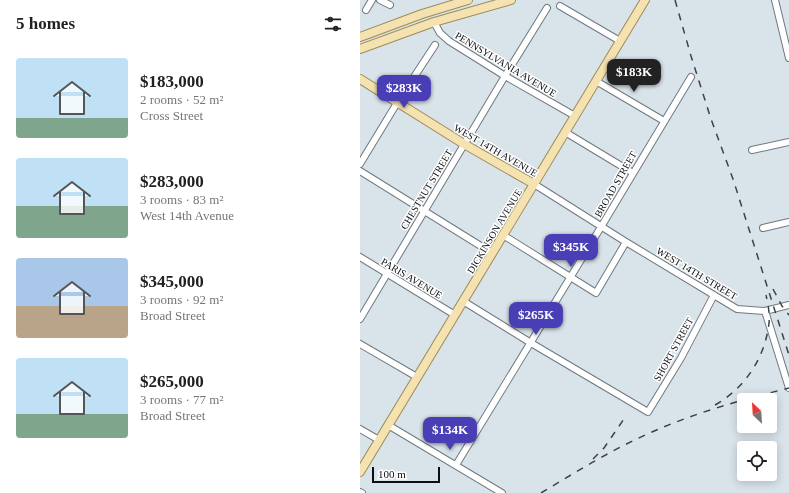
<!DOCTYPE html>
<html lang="en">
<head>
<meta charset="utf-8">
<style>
  :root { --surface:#fff; --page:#f2f2f2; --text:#202124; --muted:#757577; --accent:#493eb5 }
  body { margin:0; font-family:"Times New Roman",serif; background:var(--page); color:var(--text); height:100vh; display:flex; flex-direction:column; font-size:15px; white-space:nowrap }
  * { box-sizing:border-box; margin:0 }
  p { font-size:13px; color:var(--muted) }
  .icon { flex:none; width:22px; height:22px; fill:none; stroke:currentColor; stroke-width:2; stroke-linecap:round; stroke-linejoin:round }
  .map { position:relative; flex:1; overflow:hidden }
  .side { display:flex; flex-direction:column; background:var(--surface); width:360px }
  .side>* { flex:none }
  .needle { width:26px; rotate:335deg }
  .buttons { position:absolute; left:377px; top:393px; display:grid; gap:8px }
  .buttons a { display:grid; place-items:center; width:40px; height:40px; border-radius:4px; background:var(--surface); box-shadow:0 2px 10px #0003; font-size:20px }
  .scale { position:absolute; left:12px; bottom:10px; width:68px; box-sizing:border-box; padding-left:4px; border:2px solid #0c0f12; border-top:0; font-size:11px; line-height:14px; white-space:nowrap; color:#0c0f12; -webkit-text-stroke:3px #fff; paint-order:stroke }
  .price { position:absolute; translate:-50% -34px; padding:0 9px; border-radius:8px; background:var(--accent); color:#fff; font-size:13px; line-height:26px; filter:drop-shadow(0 1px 2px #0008) }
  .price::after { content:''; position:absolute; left:50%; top:24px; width:12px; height:9px; margin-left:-6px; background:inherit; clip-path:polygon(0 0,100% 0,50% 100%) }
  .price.on { background:#222; color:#fff }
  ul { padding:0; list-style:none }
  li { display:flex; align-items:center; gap:12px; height:100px; padding:0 16px }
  li span { display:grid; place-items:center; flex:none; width:112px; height:80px; border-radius:4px; color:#555 }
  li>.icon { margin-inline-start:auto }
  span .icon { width:48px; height:48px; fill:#fffc; stroke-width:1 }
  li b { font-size:17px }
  h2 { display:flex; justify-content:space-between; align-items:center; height:48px; padding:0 16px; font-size:17px }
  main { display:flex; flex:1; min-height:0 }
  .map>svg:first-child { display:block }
</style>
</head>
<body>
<main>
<section class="side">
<h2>5 homes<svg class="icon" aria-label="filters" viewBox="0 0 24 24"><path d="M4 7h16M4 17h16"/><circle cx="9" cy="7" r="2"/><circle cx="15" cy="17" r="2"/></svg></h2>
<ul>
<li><span style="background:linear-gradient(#bfe0f5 75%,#7fa58c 0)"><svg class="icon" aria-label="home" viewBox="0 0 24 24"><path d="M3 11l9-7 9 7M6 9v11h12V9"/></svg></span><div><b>$183,000</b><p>2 rooms · 52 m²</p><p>Cross Street</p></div></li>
<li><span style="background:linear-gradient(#bfe0f5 60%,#7fa58c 0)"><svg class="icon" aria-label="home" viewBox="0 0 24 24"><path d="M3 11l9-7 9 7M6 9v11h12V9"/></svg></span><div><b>$283,000</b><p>3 rooms · 83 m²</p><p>West 14th Avenue</p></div></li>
<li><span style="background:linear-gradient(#a9c7e8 60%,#b9a48a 0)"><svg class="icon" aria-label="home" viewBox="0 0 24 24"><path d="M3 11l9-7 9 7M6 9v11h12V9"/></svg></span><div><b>$345,000</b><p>3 rooms · 92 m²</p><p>Broad Street</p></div></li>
<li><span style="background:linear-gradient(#bfe0f5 70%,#7fa58c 0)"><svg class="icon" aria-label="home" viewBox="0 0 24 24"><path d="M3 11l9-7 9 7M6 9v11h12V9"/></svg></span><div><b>$265,000</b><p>3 rooms · 77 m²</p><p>Broad Street</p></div></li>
</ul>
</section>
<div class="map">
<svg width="429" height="493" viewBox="0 0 429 493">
  <rect width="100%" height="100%" fill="#d9e3ea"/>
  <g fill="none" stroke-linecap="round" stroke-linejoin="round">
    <g stroke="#707980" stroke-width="8">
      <path id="minor" d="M20 0 30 5
        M415 0 429 58
        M200 6 260 41
        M6 10 12 0
        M74 22 80 33 89 41 145 76 215 116
        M236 81 304 121
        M205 132 273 173
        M392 150 429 142
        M0 164 37 103 75 45
        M0 171 132 253
        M174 184 266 242 377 309 405 311 429 305
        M403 228 429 222
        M143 235 236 293 266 242
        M0 257 95 315
        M103 301 171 343 288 412 321 358 354 295
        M405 311 429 388
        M0 319 145 76 187 8
        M0 344 57 377
        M28 425 142 493
        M0 429 19 440
        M96 465 241 227 331 77
        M0 492 2 493"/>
    </g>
    <g stroke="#9e8b58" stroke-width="10">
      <path id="major" d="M0 37 62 14 108 0
        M0 49 74 22 151 0
        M0 79 104 144 174 184
        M0 472 285 0"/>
    </g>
    <use href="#minor" stroke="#fff" stroke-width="6"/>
    <use href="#major" stroke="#f4e2b1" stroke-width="8"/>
    <path stroke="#3e4246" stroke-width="1.5" stroke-dasharray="7 7" stroke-linecap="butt" d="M315 0 331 56 351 119 373 179 429 355
      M413 289 422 306 429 315
      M355 405C385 388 405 358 409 323 410 314 408 304 406 295
      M233 459 244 448 266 416
      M181 493C219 470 258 446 299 429 341 411 385 399 429 388"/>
  </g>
  <g text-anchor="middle" stroke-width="3" stroke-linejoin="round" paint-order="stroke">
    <g font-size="10" fill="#0c0f12" stroke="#fff">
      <text transform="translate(146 64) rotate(31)" y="4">PENNSYLVANIA AVENUE</text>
      <text transform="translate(136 150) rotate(30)" y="4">WEST 14TH AVENUE</text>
      <text transform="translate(255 184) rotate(-60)" y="4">BROAD STREET</text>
      <text transform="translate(66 189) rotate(-59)" y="4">CHESTNUT STREET</text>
      <text transform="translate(134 231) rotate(-59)" y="4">DICKINSON AVENUE</text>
      <text transform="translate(337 273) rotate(31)" y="4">WEST 14TH STREET</text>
      <text transform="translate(52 278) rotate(31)" y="4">PARIS AVENUE</text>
      <text transform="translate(313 349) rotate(-61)" y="4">SHORT STREET</text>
    </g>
  </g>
</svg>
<div class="buttons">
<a><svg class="needle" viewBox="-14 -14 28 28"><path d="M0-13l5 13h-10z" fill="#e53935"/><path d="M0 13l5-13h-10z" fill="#757577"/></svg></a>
<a><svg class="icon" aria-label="locate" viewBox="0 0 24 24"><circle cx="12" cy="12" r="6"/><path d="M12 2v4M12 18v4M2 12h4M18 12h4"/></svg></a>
</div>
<div class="scale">100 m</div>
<b class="price on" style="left:274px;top:93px">$183K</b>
<b class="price" style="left:44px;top:109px">$283K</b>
<b class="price" style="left:211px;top:268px">$345K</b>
<b class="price" style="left:176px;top:336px">$265K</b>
<b class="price" style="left:90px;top:451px">$134K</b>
</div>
</main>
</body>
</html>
